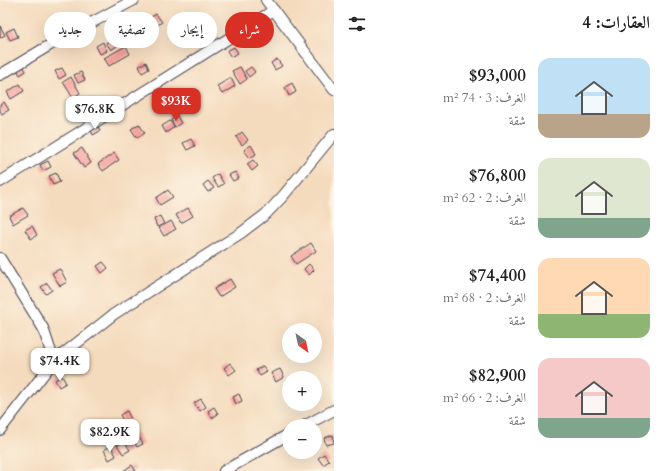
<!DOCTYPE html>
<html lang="ar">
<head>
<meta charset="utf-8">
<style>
  :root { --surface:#fff; --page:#f6f6f6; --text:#222; --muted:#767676; --accent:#d93025 }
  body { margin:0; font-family:Cardo,Amiri,serif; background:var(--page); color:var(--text); direction:rtl; height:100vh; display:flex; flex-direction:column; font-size:15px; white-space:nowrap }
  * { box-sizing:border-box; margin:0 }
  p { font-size:13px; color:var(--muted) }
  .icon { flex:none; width:22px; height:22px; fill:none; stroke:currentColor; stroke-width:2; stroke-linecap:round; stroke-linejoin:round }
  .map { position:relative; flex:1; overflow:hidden; direction:ltr }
  .drawer { display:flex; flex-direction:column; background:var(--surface); width:328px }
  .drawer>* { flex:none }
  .banner { position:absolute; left:12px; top:12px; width:262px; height:36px; direction:rtl; display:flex; gap:8px }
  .needle { width:26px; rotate:147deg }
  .fabs { position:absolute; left:282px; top:323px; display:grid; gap:8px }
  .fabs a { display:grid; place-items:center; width:40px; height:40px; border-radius:50%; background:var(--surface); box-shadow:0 4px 16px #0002; font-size:20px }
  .price { position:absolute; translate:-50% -34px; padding:0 9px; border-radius:8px; background:#fff; color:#222; font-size:13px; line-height:26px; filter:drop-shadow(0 1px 2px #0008) }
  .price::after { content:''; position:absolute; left:50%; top:24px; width:12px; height:9px; margin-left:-6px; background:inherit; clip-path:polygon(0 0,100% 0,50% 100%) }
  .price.active { background:var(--accent); color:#fff }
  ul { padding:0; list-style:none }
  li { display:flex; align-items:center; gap:12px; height:100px; padding:0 12px }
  li span { display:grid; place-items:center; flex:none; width:112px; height:80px; border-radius:12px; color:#555 }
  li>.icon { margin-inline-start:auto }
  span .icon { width:48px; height:48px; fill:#fffc; stroke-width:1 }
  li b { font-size:17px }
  h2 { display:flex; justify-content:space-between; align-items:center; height:48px; padding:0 12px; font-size:17px }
  .tag { padding:0 14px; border-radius:18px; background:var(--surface); box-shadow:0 4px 16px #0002; font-size:14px; line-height:36px }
  .tag.active { background:var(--accent); color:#fff }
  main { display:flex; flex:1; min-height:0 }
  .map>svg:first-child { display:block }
</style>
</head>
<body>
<main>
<section class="drawer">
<h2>العقارات: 4<svg class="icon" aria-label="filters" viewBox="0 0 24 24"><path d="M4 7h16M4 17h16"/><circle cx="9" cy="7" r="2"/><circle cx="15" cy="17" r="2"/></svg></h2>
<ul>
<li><span style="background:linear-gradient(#bfe0f5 70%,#b9a48a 0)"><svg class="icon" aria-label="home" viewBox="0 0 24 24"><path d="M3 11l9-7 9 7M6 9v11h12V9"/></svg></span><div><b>$93,000</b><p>الغرف: 3 · 74 m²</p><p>شقة</p></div></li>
<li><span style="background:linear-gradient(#dfe7d0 75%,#7fa58c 0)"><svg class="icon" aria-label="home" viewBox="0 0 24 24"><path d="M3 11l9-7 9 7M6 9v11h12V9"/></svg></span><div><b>$76,800</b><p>الغرف: 2 · 62 m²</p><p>شقة</p></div></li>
<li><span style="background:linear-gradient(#ffd9b3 70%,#8fb573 0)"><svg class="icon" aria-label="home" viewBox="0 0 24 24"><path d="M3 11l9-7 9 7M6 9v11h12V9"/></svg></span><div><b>$74,400</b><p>الغرف: 2 · 68 m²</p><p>شقة</p></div></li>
<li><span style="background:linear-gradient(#f6c9c9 75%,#7fa58c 0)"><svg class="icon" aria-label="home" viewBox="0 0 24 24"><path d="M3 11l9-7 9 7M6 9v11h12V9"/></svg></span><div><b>$82,900</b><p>الغرف: 2 · 66 m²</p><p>شقة</p></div></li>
</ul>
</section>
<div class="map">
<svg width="334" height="471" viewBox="0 0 334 471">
  <rect width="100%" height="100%" fill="#fcf5e5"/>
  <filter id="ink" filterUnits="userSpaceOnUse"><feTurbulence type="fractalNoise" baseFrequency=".025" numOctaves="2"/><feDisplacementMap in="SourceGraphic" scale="8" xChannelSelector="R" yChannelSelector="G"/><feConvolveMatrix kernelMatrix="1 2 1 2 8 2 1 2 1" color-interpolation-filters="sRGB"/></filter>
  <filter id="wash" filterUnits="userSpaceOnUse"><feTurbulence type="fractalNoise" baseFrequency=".012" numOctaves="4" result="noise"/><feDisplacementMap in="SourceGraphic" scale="16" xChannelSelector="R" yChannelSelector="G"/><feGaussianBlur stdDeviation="0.9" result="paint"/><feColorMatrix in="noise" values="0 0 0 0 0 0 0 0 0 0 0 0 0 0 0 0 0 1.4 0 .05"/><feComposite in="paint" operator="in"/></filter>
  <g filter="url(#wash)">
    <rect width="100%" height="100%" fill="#f5dbbe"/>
    <g id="blocks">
      <path fill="#f49e99" d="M156 14 162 22 156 26 150 18Z
        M136 22 141 28 134 35 129 29Z
        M0 26 5 35 0 38Z
        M14 28 18 37 10 40 6 32Z
        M118 35 123 42 111 50 106 43Z
        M103 42 107 51 100 54 96 46Z
        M126 46 130 54 109 66 104 58Z
        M234 47 238 53 231 57 227 51Z
        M277 59 282 66 275 70 271 63Z
        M146 62 149 69 142 73 139 66Z
        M22 64 26 71 20 75 16 68Z
        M240 67 247 79 240 84 232 71Z
        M251 67 255 72 249 77 245 71Z
        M62 68 66 75 59 79 55 71Z
        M81 72 85 80 78 83 74 75Z
        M71 77 80 93 73 98 63 82Z
        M231 78 235 86 222 94 217 86Z
        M292 83 296 92 289 96 285 87Z
        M20 84 24 91 11 99 7 92Z
        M4 102 9 110 2 114 0 111V105Z
        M177 116 181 123 175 127 171 120Z
        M170 121 174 127 166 133 162 126Z
        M97 124 100 131 93 135 90 128Z
        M139 124 145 133 137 138 131 129Z
        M242 132 248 140 242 145 236 137Z
        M191 139 195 146 187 150 183 143Z
        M251 145 256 154 250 158 244 150Z
        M82 148 91 163 84 168 74 153Z
        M114 153 119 160 103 171 98 164Z
        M253 160 258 166 252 171 247 164Z
        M48 161 51 167 43 171 40 165Z
        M235 172 239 178 233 181 229 175Z
        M56 173 60 182 53 185 49 176Z
        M218 174 224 184 218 187 212 178Z
        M208 181 214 188 208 192 203 185Z
        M168 190 173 197 160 205 156 198Z
        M23 208 28 215 13 224 9 216Z
        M188 208 193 216 181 223 176 215Z
        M160 216 164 224 157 227 154 219Z
        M171 221 176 229 164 236 159 228Z
        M32 226 37 235 31 239 25 230Z
        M311 243 316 251 296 264 291 256Z
        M103 262 108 268 102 273 97 266Z
        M309 264 314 270 309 275 304 269Z
        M60 269 67 282 60 286 52 273Z
        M230 279 235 287 219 297 214 289Z
        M47 283 52 290 46 294 41 287Z
        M230 363 236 370 229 375 224 368Z
        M263 366 267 372 260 376 256 370Z
        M280 369 284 377 276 382 271 373Z
        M62 376 66 383 59 387 55 380Z
        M315 378 320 386 315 389Z
        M239 394 242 401 236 404 233 397Z
        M201 399 206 407 200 411 194 403Z
        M214 407 218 414 212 418 208 411Z
        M127 411 131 419 124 422 120 415Z
        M99 427 104 434 98 439 92 431Z
        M137 433 143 444 137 447 131 436Z
        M333 435 334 443 326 445 324 438Z
        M124 441 130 450 123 454 117 445Z
        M111 446 116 456 109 460 104 450Z
        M324 454 329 461 323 465 318 458Z
        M132 465 136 471H123Z"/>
    </g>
  </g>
  <g filter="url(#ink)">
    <use href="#blocks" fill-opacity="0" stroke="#423e4f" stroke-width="1"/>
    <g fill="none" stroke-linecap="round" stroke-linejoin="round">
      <g stroke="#423e4f" stroke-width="12">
        <path id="minor" d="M266 0 334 90
          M0 75 50 45 134 0
          M0 182 274 10
          M0 258 43 328 54 361
          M304 426 334 410
          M0 430 54 361 114 314 241 233 266 214 283 196 334 134
          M224 471 289 434"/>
      </g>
      <use href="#minor" stroke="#fff" stroke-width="10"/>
    </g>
  </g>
</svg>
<div class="fabs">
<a><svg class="needle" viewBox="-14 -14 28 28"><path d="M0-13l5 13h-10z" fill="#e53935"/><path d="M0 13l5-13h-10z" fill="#767676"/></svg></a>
<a>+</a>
<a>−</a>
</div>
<b class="price active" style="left:176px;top:122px">$93K</b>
<b class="price" style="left:95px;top:130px">$76.8K</b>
<b class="price" style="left:60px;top:382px">$74.4K</b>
<b class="price" style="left:110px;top:453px">$82.9K</b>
<div class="banner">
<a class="tag active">شراء</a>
<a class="tag">إيجار</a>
<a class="tag">تصفية</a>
<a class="tag">جديد</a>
</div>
</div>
</main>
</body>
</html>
